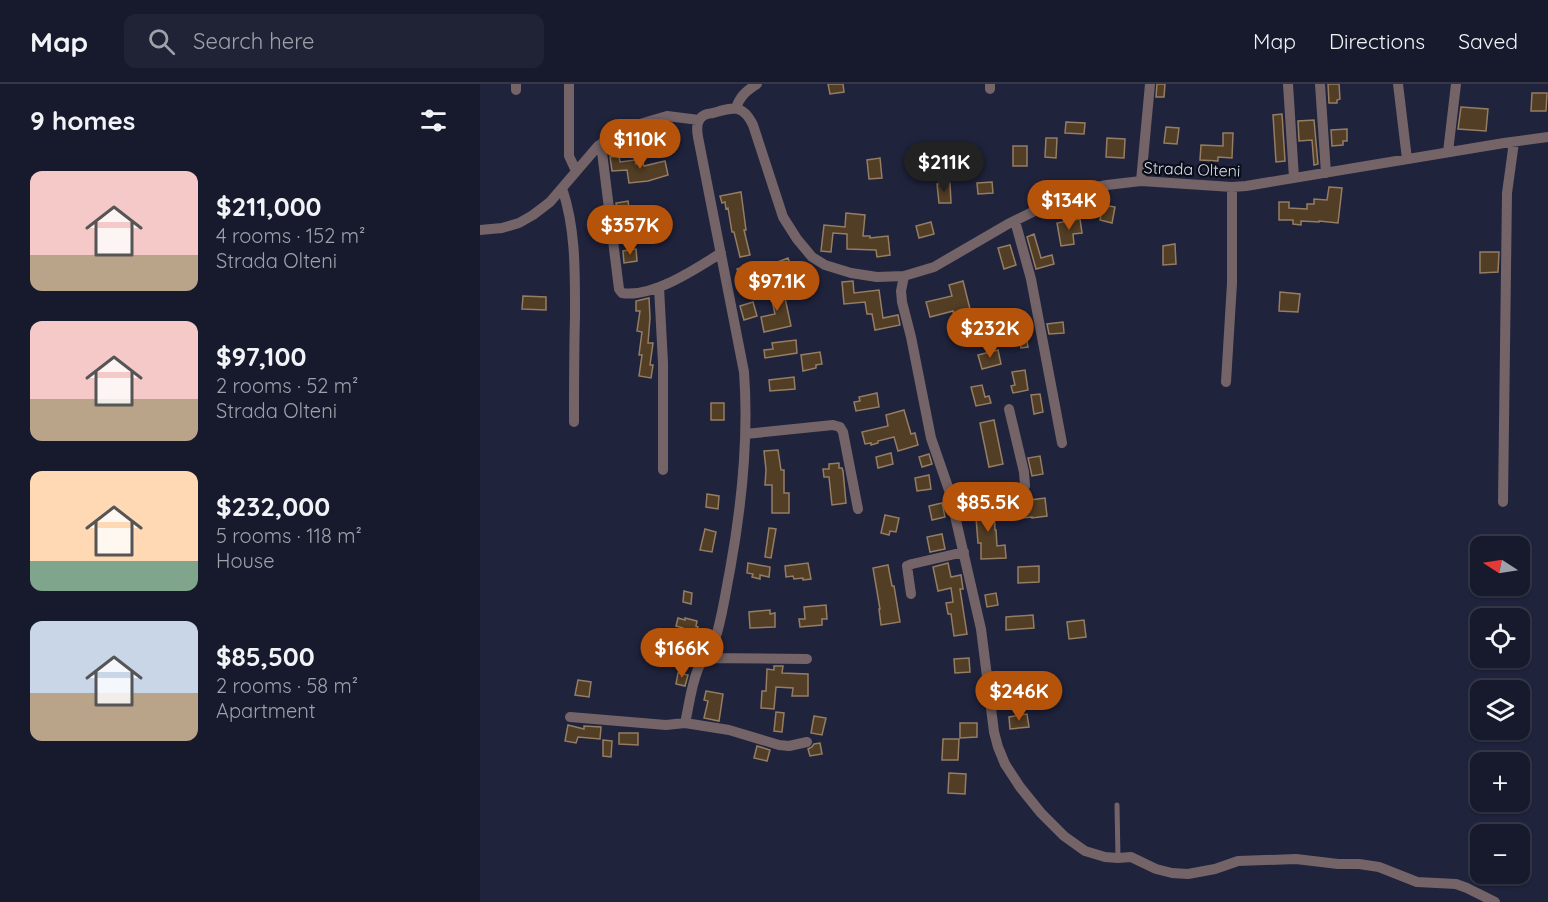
<!DOCTYPE html>
<html lang="en">
<head>
<meta charset="utf-8">
<style>
  :root { --surface:#171a2d; --page:#202335; --text:#f1f3f6; --muted:#9ea1aa; --line:#363849; --accent:#b45309 }
  body { margin:0; font-family:Quicksand,sans-serif; background:var(--page); color:var(--text); height:100vh; display:flex; flex-direction:column; font-size:22px; white-space:nowrap }
  * { box-sizing:border-box; margin:0 }
  p { font-size:20px; color:var(--muted) }
  .icon { flex:none; width:33px; height:33px; fill:none; stroke:currentColor; stroke-width:2; stroke-linecap:round; stroke-linejoin:round }
  .map { position:relative; flex:1; overflow:hidden }
  .side { display:flex; flex-direction:column; background:var(--surface); width:480px }
  .side>* { flex:none }
  .needle { width:39px; rotate:282deg }
  .tools { position:absolute; left:990px; top:452px; display:grid; gap:12px }
  .tools a { display:grid; place-items:center; width:60px; height:60px; border-radius:12px; background:var(--surface); box-shadow:0 2px 4px #0004,0 0 0 2px var(--line); font-size:30px }
  .price { position:absolute; translate:-50% -51px; padding:0 14px; border-radius:21px; background:var(--accent); color:#fff; font-size:20px; line-height:39px; filter:drop-shadow(0 2px 3px #0008) }
  .price::after { content:''; position:absolute; left:50%; top:36px; width:18px; height:14px; margin-left:-9px; background:inherit; clip-path:polygon(0 0,100% 0,50% 100%) }
  .price.current { background:#222; color:#fff }
  ul { padding:0; list-style:none }
  li { display:flex; align-items:center; gap:18px; height:150px; padding:0 30px }
  li span { display:grid; place-items:center; flex:none; width:168px; height:120px; border-radius:12px; color:#555 }
  li>.icon { margin-inline-start:auto }
  span .icon { width:72px; height:72px; fill:#fffc; stroke-width:1 }
  li b { font-size:26px }
  h2 { display:flex; justify-content:space-between; align-items:center; height:72px; padding:0 30px; font-size:26px }
  header { display:flex; align-items:center; gap:36px; box-sizing:border-box; height:84px; padding:0 30px; background:var(--surface); border-bottom:2px solid var(--line) }
  header strong { font-size:28px }
  nav { display:flex; gap:33px; margin-inline-start:auto; font-size:21px }
  .search { width:420px; height:54px; background:var(--page); display:flex; align-items:center; gap:15px; box-sizing:border-box; padding:0 21px; border-radius:12px; color:var(--muted); font-size:22px }
  main { display:flex; flex:1; min-height:0 }
  .map>svg:first-child { display:block }
</style>
</head>
<body>
<header>
<strong>Map</strong>
<div class="search"><svg class="icon" aria-label="search" viewBox="0 0 24 24"><circle cx="10" cy="10" r="6"/><path d="M15 15l6 6"/></svg>Search here</div>
<nav><a>Map</a><a>Directions</a><a>Saved</a></nav>
</header>
<main>
<section class="side">
<h2>9 homes<svg class="icon" aria-label="filters" viewBox="0 0 24 24"><path d="M4 7h16M4 17h16"/><circle cx="9" cy="7" r="2"/><circle cx="15" cy="17" r="2"/></svg></h2>
<ul>
<li><span style="background:linear-gradient(#f6c9c9 70%,#b9a48a 0)"><svg class="icon" aria-label="home" viewBox="0 0 24 24"><path d="M3 11l9-7 9 7M6 9v11h12V9"/></svg></span><div><b>$211,000</b><p>4 rooms · 152 m²</p><p>Strada Olteni</p></div></li>
<li><span style="background:linear-gradient(#f6c9c9 65%,#b9a48a 0)"><svg class="icon" aria-label="home" viewBox="0 0 24 24"><path d="M3 11l9-7 9 7M6 9v11h12V9"/></svg></span><div><b>$97,100</b><p>2 rooms · 52 m²</p><p>Strada Olteni</p></div></li>
<li><span style="background:linear-gradient(#ffd9b3 75%,#7fa58c 0)"><svg class="icon" aria-label="home" viewBox="0 0 24 24"><path d="M3 11l9-7 9 7M6 9v11h12V9"/></svg></span><div><b>$232,000</b><p>5 rooms · 118 m²</p><p>House</p></div></li>
<li><span style="background:linear-gradient(#c9d6e8 60%,#b9a48a 0)"><svg class="icon" aria-label="home" viewBox="0 0 24 24"><path d="M3 11l9-7 9 7M6 9v11h12V9"/></svg></span><div><b>$85,500</b><p>2 rooms · 58 m²</p><p>Apartment</p></div></li>
</ul>
</section>
<div class="map">
<svg width="1068" height="818" viewBox="0 0 1068 818">
  <rect width="100%" height="100%" fill="#1f233c"/>
  <path fill="#523d25" stroke="#957d63" stroke-width="1.5" d="M348 0H363L364 8 350 10Z
    M677 0H685L684 13H676Z
    M848 0H859L860 15 857 16V19H849Z
    M1052 9H1067L1066 27H1051Z
    M981 23 1008 25 1006 47 978 45Z
    M802 30 805 77 796 78 793 31Z
    M834 36 838 80 834 81 832 56 819 57 818 37Z
    M586 38 605 39 604 50 585 49Z
    M686 43 699 44 697 60 684 59Z
    M867 45V57H863V61L852 62 851 46Z
    M743 49H753L752 74 738 73V77L720 76 721 61 743 62Z
    M566 54H577L576 74 565 73Z
    M627 54 645 55 644 74 626 73Z
    M533 62H547V82H533Z
    M139 72 140 78 155 76 156 80 163 79 164 82 185 77 188 91 168 97 149 99 147 86 132 87 130 73Z
    M400 74 402 94 389 95 387 76Z
    M512 98 513 109 498 110 497 99Z
    M470 99 471 119H459L457 100Z
    M849 103 862 104 858 139 839 137V138L821 137V141L813 140V136H799V118H809V124L827 125V120H834V115L847 116Z
    M261 108 266 146H264L270 171 260 173 254 148H252L248 124 246 125 245 118 242 119 240 112Z
    M148 117 150 130 138 132 136 119Z
    M623 121 635 123 632 139 620 136Z
    M366 129 385 131 383 152H390V154L408 152 410 171 397 173 396 166 367 165V150L353 149 351 168 341 167 344 141 365 143Z
    M600 135 602 149 593 150 594 160 581 162 577 139Z
    M451 138 454 150 439 154 436 142Z
    M554 150 561 174 572 171 574 180 556 185 547 153Z
    M695 160 696 180 683 181V162Z
    M530 161 536 181 524 185 518 164Z
    M156 165 157 177 144 179 143 167Z
    M1000 168H1019L1018 188 1000 189Z
    M308 174 313 187 300 192 295 179Z
    M269 181 272 192 260 196 257 185Z
    M373 197 374 209 399 206 403 234 418 231 420 241 395 246 392 230H387L385 218 364 220 362 198Z
    M483 197 491 229 494 228 497 239 477 245 473 227 450 233 446 218 472 212 469 201Z
    M302 200 311 242 284 248 281 233 295 230 290 207 296 206 295 202Z
    M800 208 820 210 818 228 799 227Z
    M43 212 66 213V226L42 225Z
    M169 214 170 234 168 259H173L170 281H173L171 294 159 292 162 271H159L162 248 157 247 160 227H156V217Z
    M273 218 277 232 264 236 260 222Z
    M583 238 584 249 569 250 567 240Z
    M546 251 548 263 541 264 539 253Z
    M316 256 317 269 285 274 284 266 293 265 292 259Z
    M518 266 521 280 502 285 498 271Z
    M340 268 342 280 336 281V284L323 287 321 271Z
    M545 286 548 306 533 309 531 302 535 301 532 288Z
    M314 293 315 305 290 307 289 296Z
    M502 301 505 313 509 312 511 319 496 322 491 303Z
    M397 309 399 323 376 327 374 318 380 317 379 313Z
    M560 310 563 328 554 330 551 311Z
    M231 319H244V336H231Z
    M424 326 431 350 435 349 438 361 418 367 414 353 398 357V359L391 361V359L385 360 382 348 408 342 406 331Z
    M514 336 523 380 509 383 500 339Z
    M298 366 301 386H304V409H309V429H292V401H285L286 386 284 367Z
    M411 369 413 380 398 384 396 373Z
    M449 370 452 380 442 383 439 373Z
    M560 372 563 390 552 392 548 374Z
    M359 379V384H362L363 387 366 419 352 421 349 393H344L343 385H349V380Z
    M449 391 451 405 437 407 435 394Z
    M227 410 239 412 238 425 226 423Z
    M565 414 567 432 552 434V433L531 435 530 420 550 418V416Z
    M462 419 465 433 452 436 449 422Z
    M495 421H514L515 446H516L517 462 525 461 526 474 501 475V459H498Z
    M405 431 419 434 416 448 410 447 409 451 401 449Z
    M289 444 296 445 291 474 285 473Z
    M225 445 236 448 232 468 220 466Z
    M462 450 465 465 450 468 447 453Z
    M268 479 290 483 289 493 280 491V495L272 493 273 490 267 489Z
    M328 479 331 495 323 496V494L314 495 313 492 306 493 305 482Z
    M468 479 471 493 481 491 483 505H480L487 550 474 552 471 530H468L466 519 473 518 471 504 458 507 453 483Z
    M408 481 412 502H414L420 538 401 541 399 525H400L393 484Z
    M559 482V498L538 499V483Z
    M204 507 212 509 211 520 203 518Z
    M516 509 518 521 507 523 505 511Z
    M346 521 347 535H342V541L320 543 319 535H325L324 523Z
    M290 526V530L295 529V543L270 544 269 528Z
    M553 531 554 544 526 546V533Z
    M198 534 205 536V534L217 537 216 542 218 543 215 556 201 552 203 544 196 542Z
    M604 536 606 553 589 555 587 538Z
    M195 571 208 575 205 585 192 581Z
    M489 574 490 588 475 589 474 575Z
    M294 582H303L302 589 328 590V612H312L313 604 296 603 294 625 281 624 282 607H286L287 585 294 586Z
    M198 589 208 591 205 602 196 600Z
    M98 596 111 598 109 613 95 611Z
    M543 605V615L525 616V606Z
    M226 607 243 610 239 637 224 634 228 617 224 616Z
    M296 628 304 629 302 648 294 647Z
    M547 630 549 643 530 645 529 633Z
    M334 632 346 634 342 651 331 649Z
    M480 639H497V653L480 654Z
    M88 641 104 645V642L121 643 120 655 98 653 96 659 85 657Z
    M139 649H158V661L139 660Z
    M463 655H479L478 676H462Z
    M123 656 132 657 131 673 123 672Z
    M340 659 342 670 330 672 328 665 332 663 334 660Z
    M277 662 290 666 287 677 274 674Z
    M469 689 486 690 485 710 468 709Z"/>
  <g fill="none" stroke-linecap="round" stroke-linejoin="round">
    <path stroke="#746468" stroke-width="5" d="M637 721 638 774"/>
    <path stroke="#746468" stroke-width="10" d="M89 0V72L96 87
      M510 0V5
      M808 0 814 94
      M840 0 846 89
      M918 0 927 75
      M36 6V0
      M256 24C260 12 266 7 277 0
      M121 60 138 197 139 205 142 209C172 214 216 185 241 169
      M968 68 976 0
      M661 97 670 0
      M82 104C96 145 95 189 95 232 94 267 94 303 94 338
      M535 137 551 195 582 359
      M0 146 22 144 39 139 53 131 70 118 118 62 146 44 187 32 219 36
      M424 192 421 207 422 218 431 253 451 354 469 406 501 545 514 648 518 663 525 680 540 703 561 729 584 752 605 767 625 773 638 774 651 773 676 785 692 789 708 790 735 785 758 777 816 775 858 780H879L899 783 937 798 976 800 987 804 1015 818
      M179 203 183 279V386
      M746 298 752 199V103
      M266 350 353 341 360 343 363 348 378 425
      M472 416 529 409 543 406 545 402 544 388 529 325
      M1023 418 1027 109 1034 58
      M431 510 427 482 432 480 484 468
      M222 574 327 575
      M90 633 186 641 205 639 249 646 299 661 309 662 327 658
      M205 639C209 622 211 602 218 585 223 573 233 561 237 549 243 528 246 506 250 486 262 420 269 355 264 288L218 53C217 47 216 40 220 35 223 30 228 30 233 29 253 23 263 20 273 41L303 133 317 155 332 173 345 181 371 189 397 193 424 192 454 183 528 140 581 114 612 104 627 101 661 97 752 103 766 102 1024 59 1068 53"/>
  </g>
  <g text-anchor="middle" stroke-width="4.5" stroke-linejoin="round" paint-order="stroke">
    <g font-size="16" fill="#d9deef" stroke="#0b0e19">
      <text transform="translate(712 85) rotate(2)" y="6">Strada Olteni</text>
    </g>
  </g>
</svg>
<div class="tools">
<a><svg class="needle" viewBox="-14 -14 28 28"><path d="M0-13l5 13h-10z" fill="#e53935"/><path d="M0 13l5-13h-10z" fill="#9ea1aa"/></svg></a>
<a><svg class="icon" aria-label="locate" viewBox="0 0 24 24"><circle cx="12" cy="12" r="6"/><path d="M12 2v4M12 18v4M2 12h4M18 12h4"/></svg></a>
<a><svg class="icon" aria-label="layers" viewBox="0 0 24 24"><path d="M12 4l9 5-9 5-9-5zM3 14l9 5 9-5"/></svg></a>
<a>+</a>
<a>−</a>
</div>
<b class="price" style="left:160px;top:86px">$110K</b>
<b class="price current" style="left:464px;top:109px">$211K</b>
<b class="price" style="left:589px;top:147px">$134K</b>
<b class="price" style="left:150px;top:172px">$357K</b>
<b class="price" style="left:297px;top:228px">$97.1K</b>
<b class="price" style="left:510px;top:275px">$232K</b>
<b class="price" style="left:508px;top:449px">$85.5K</b>
<b class="price" style="left:202px;top:595px">$166K</b>
<b class="price" style="left:539px;top:638px">$246K</b>
</div>
</main>
</body>
</html>
